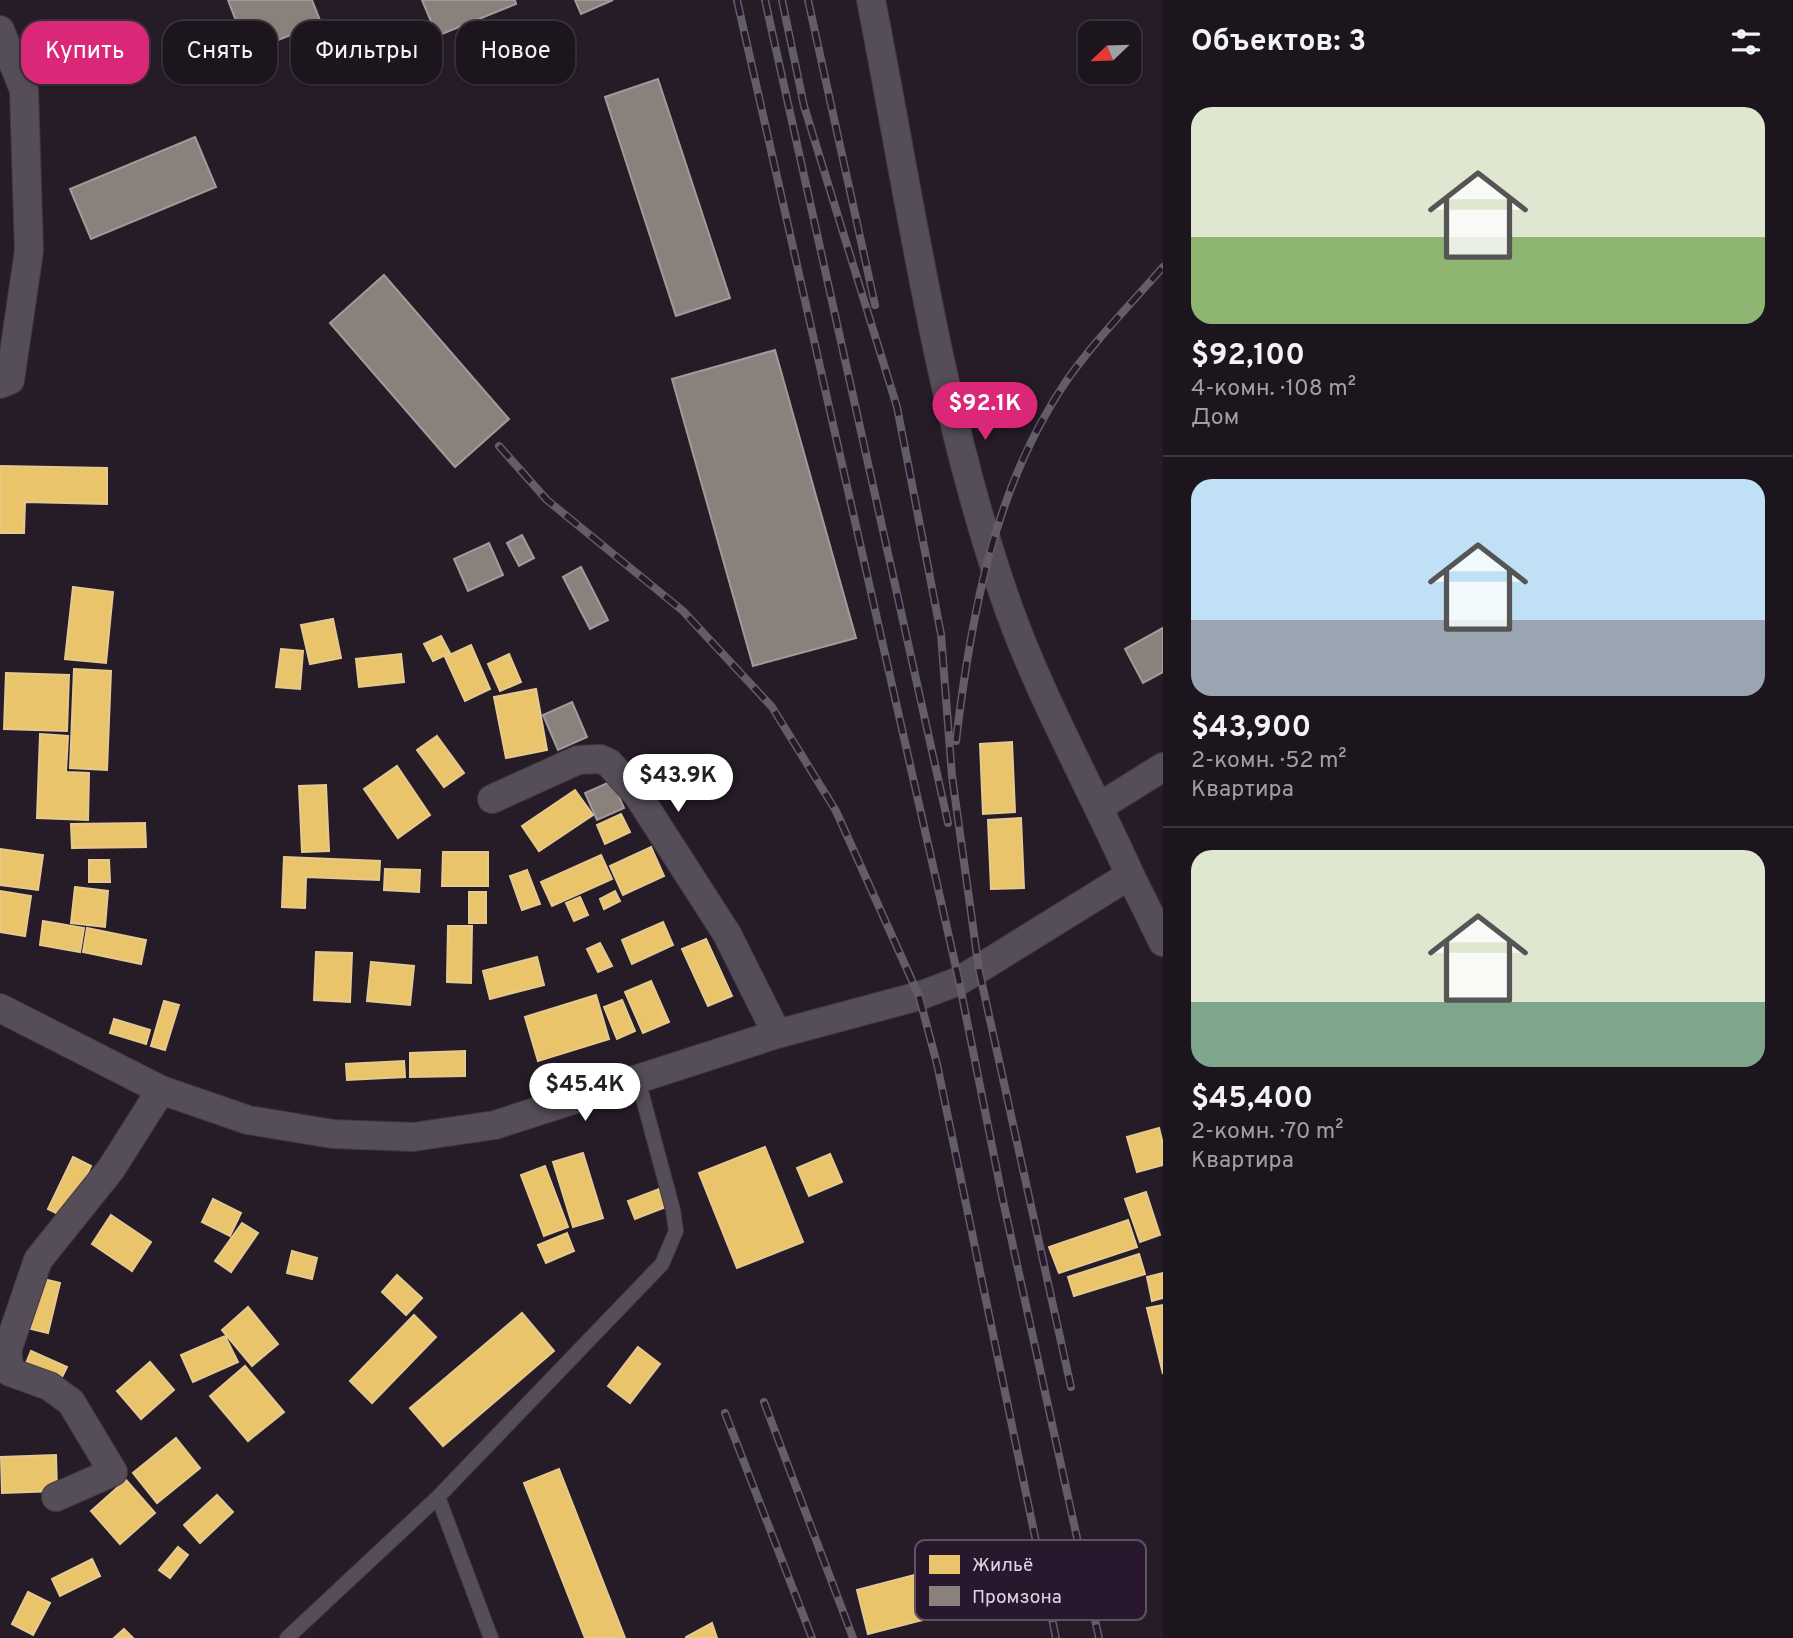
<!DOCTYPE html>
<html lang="ru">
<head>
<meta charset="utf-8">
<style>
  :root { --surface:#1c151e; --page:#29222b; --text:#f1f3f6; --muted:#a09fa4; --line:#3a343c; --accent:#db2777 }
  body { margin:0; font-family:Overpass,sans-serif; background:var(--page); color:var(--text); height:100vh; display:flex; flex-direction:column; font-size:26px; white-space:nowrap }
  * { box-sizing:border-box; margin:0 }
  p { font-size:23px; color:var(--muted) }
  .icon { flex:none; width:38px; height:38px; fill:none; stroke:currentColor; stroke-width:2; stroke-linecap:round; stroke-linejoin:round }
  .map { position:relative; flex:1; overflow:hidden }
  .sheet { display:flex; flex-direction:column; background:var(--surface); width:630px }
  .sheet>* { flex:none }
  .guide { position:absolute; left:21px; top:21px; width:665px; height:63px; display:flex; gap:14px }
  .needle { width:46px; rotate:247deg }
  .controls { position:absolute; left:1078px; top:21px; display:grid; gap:14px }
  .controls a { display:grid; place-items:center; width:63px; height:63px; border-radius:14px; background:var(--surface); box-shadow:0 2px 5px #0004,0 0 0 2px var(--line); font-size:35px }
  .price { position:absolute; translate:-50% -60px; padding:0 16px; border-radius:24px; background:#fff; color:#222; font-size:23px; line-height:46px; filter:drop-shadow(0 2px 4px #0008) }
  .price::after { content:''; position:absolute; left:50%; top:42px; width:21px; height:16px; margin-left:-10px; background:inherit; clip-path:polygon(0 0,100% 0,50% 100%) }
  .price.current { background:var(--accent); color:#fff }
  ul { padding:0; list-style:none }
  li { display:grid; align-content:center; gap:14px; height:371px; padding:0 28px }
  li+li { border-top:2px solid var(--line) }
  li span { display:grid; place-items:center; height:217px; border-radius:21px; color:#555 }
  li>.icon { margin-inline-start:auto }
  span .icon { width:126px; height:126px; fill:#fffc; stroke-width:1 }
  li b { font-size:30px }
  h2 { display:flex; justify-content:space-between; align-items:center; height:84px; padding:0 28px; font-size:30px }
  .chip { padding:0 24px; border-radius:21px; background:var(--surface); box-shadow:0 2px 5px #0004,0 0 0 2px var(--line); font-size:24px; line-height:63px }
  .chip.current { background:var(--accent); color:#fff }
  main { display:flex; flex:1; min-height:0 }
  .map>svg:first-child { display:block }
</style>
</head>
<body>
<main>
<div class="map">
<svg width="1163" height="1638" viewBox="0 0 1163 1638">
  <rect width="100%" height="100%" fill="#261c28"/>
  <path fill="#e9c46a" stroke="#e6c98e" stroke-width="2" d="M0 466 107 468V504L25 502 24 533H0Z
    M73 587 113 592 106 663 65 659Z
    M333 619 341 658 310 664 301 625Z
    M441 636 450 653 433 661 424 644Z
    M471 645 490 689 465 701 445 657Z
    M281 649 303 651 300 689 276 687Z
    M401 654 404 682 359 687 356 659Z
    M509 654 521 682 500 691 488 664Z
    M74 669 111 671 107 770 70 768Z
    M6 673 69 675 67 731 4 729Z
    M536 689 547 750 506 758 494 697Z
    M40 734 68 736 66 772 89 773 88 820 37 818Z
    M437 736 464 773 444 787 417 750Z
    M1012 742 1015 812 983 814 980 744Z
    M397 766 430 815 398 838 364 789Z
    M326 785 329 851 302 852 299 786Z
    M575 790 593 815 539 851 522 826Z
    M621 814 630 832 605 844 597 825Z
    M1021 818 1024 888 991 889 988 820Z
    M145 823 146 847 72 848 71 824Z
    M651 847 664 876 623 895 610 866Z
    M0 849 43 855 38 890 0 885Z
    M443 852H488V886H442Z
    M601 855 612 879 552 906 541 882Z
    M284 857 380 861 379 880 306 877 305 908 282 907Z
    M89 860H109L110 882H89Z
    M385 869 420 870 419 892 384 890Z
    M527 870 540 904 522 910 510 876Z
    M75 887 108 891 105 927 71 923Z
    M0 891 31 896 25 936 0 932Z
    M615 891 620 901 604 909 600 899Z
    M469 892H486V923H469Z
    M580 897 588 915 574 921 566 903Z
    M43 921 84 928 80 952 40 945Z
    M663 922 673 945 632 964 622 940Z
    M448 926H472L471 983 447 982Z
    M87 928 146 940 141 964 83 952Z
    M706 939 732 996 708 1006 682 949Z
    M600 943 612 966 598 972 587 949Z
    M316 952 352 953 350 1002 314 1000Z
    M537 957 544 985 490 999 483 971Z
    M371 962 414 966 410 1005 367 1001Z
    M651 981 669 1022 643 1033 625 992Z
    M596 995 609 1039 538 1061 525 1017Z
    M622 1000 635 1031 617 1039 604 1007Z
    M164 1001 179 1005 165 1050 151 1046Z
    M114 1019 150 1030 146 1044 110 1033Z
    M465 1051V1076L410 1077V1053Z
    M404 1061 405 1077 347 1080 346 1064Z
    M1159 1128 1163 1144V1165L1137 1172 1127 1137Z
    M765 1147 803 1242 737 1268 699 1173Z
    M583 1153 603 1218 573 1227 553 1162Z
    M830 1154 842 1182 809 1196 797 1168Z
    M73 1157 91 1166 66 1218 48 1209Z
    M545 1166 568 1227 544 1236 521 1175Z
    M659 1189 666 1207 635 1219 628 1201Z
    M1146 1192 1160 1235 1140 1242 1125 1199Z
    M213 1199 241 1213 230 1236 202 1222Z
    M111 1215 151 1242 132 1271 92 1244Z
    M1128 1220 1137 1247 1059 1273 1049 1247Z
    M242 1223 258 1233 231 1272 215 1261Z
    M567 1233 574 1251 546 1263 538 1245Z
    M292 1251 317 1258 312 1279 287 1273Z
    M1139 1254 1145 1274 1074 1296 1068 1277Z
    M1163 1273V1298L1152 1301 1147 1277Z
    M397 1275 422 1298 406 1315 382 1292Z
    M35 1277 60 1283 48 1333 23 1327Z
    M1163 1305V1374L1147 1308Z
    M248 1307 278 1344 252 1366 222 1330Z
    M522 1313 554 1351 443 1446 410 1408Z
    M414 1315 436 1337 372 1403 350 1381Z
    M225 1336 238 1362 193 1382 181 1355Z
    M638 1347 660 1364 630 1403 608 1386Z
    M31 1351 67 1367 59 1383 24 1368Z
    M150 1362 174 1390 141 1419 117 1391Z
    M245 1366 284 1412 248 1441 210 1396Z
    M176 1438 200 1468 157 1503 133 1473Z
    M56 1455 57 1491 2 1493 1 1457Z
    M559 1469 625 1638H585L524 1483Z
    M126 1480 155 1513 120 1544 91 1511Z
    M217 1495 233 1512 200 1543 184 1525Z
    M178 1547 188 1555 170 1578 159 1570Z
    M92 1559 100 1576 60 1596 52 1579Z
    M953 1565 965 1609 868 1634 857 1590Z
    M28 1592 50 1603 33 1635 12 1624Z
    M712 1623 717 1638H686V1637Z
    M124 1629 133 1638H114Z"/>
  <path fill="#8a817c" stroke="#a49a9b" stroke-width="2" d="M228 0H312L321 23 248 52Z
    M422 0H515L516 4 437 36Z
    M575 0H613L581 14Z
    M658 79 730 298 676 316 605 97Z
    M195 137 216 187 91 239 70 189Z
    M384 275 509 419 455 467 330 323Z
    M775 350 856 638 753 666 672 379Z
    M522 535 534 558 519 566 507 543Z
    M489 543 503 575 468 591 454 559Z
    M581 567 608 620 590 629 563 577Z
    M1163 628V672L1143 683 1125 649Z
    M572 702 587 737 558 750 543 715Z
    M612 781 624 808 597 820 585 793Z"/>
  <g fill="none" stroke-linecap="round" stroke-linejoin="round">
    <g stroke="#413942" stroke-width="16">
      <path id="lane" d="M438 1497 662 1264 676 1231 673 1210 638 1080
        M287 1638 438 1497 491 1638"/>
    </g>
    <g stroke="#413942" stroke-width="30">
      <path id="street" d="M871 0C910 198 938 403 1004 595 1037 692 1088 781 1130 875
        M0 30 24 90 29 251 10 380 0 384
        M492 799 578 760 600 759 609 763 637 794 727 934 777 1034
        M1099 807 1163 767
        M0 1008 161 1090 248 1120 333 1134 413 1137 495 1125 777 1034 919 996 959 981 1130 875 1163 942
        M56 1497 113 1472 71 1402 49 1386 10 1372 7 1351 38 1260 111 1169 161 1090"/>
    </g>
    <use href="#lane" stroke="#554d57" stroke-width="14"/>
    <use href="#street" stroke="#554d57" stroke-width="28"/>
    <g stroke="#635d65" stroke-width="8">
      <path id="rail" d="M737 0 959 981 1002 1196 1099 1638
        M765 0 948 823
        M782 0 804 106 897 407 941 634 952 776 979 970 1071 1387
        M808 0 875 305
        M499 446 547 500 683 611 772 707 836 811 919 996 937 1064 1056 1638
        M956 741C971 615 994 487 1067 380 1095 340 1131 304 1163 267
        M764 1402 853 1638
        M725 1413 812 1638"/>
    </g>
    <use href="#rail" stroke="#29172d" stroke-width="5" stroke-dasharray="16" stroke-linecap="butt"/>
  </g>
  <rect x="915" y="1540" width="231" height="80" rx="10" fill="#29172d" stroke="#605063" stroke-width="2"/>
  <rect x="929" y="1555" width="31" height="19" fill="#e9c46a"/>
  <rect x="929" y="1586" width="31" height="20" fill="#8a817c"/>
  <g font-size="19" fill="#e0d4e2">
    <text x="972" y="1571">Жильё</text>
    <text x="972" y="1603">Промзона</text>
  </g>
</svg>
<div class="controls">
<a><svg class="needle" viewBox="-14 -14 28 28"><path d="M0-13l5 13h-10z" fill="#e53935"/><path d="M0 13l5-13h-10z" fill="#a09fa4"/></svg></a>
</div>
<b class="price current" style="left:985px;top:442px">$92.1K</b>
<b class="price" style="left:678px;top:814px">$43.9K</b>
<b class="price" style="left:585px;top:1123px">$45.4K</b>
<div class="guide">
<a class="chip current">Купить</a>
<a class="chip">Снять</a>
<a class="chip">Фильтры</a>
<a class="chip">Новое</a>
</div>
</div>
<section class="sheet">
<h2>Объектов: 3<svg class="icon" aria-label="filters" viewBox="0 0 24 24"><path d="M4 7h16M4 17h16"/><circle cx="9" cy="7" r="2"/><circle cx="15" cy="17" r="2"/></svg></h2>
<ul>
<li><span style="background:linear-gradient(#dfe7d0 60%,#8fb573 0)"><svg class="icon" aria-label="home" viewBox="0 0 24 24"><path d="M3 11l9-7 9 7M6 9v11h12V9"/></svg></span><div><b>$92,100</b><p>4-комн. · 108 m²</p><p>Дом</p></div></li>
<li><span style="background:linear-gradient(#bfe0f5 65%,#9aa5b1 0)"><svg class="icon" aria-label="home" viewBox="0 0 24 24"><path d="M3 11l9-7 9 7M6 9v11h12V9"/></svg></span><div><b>$43,900</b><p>2-комн. · 52 m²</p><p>Квартира</p></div></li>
<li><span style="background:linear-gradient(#dfe7d0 70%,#7fa58c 0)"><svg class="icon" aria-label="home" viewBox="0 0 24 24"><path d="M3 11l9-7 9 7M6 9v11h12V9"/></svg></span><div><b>$45,400</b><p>2-комн. · 70 m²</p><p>Квартира</p></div></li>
</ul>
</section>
</main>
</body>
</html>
